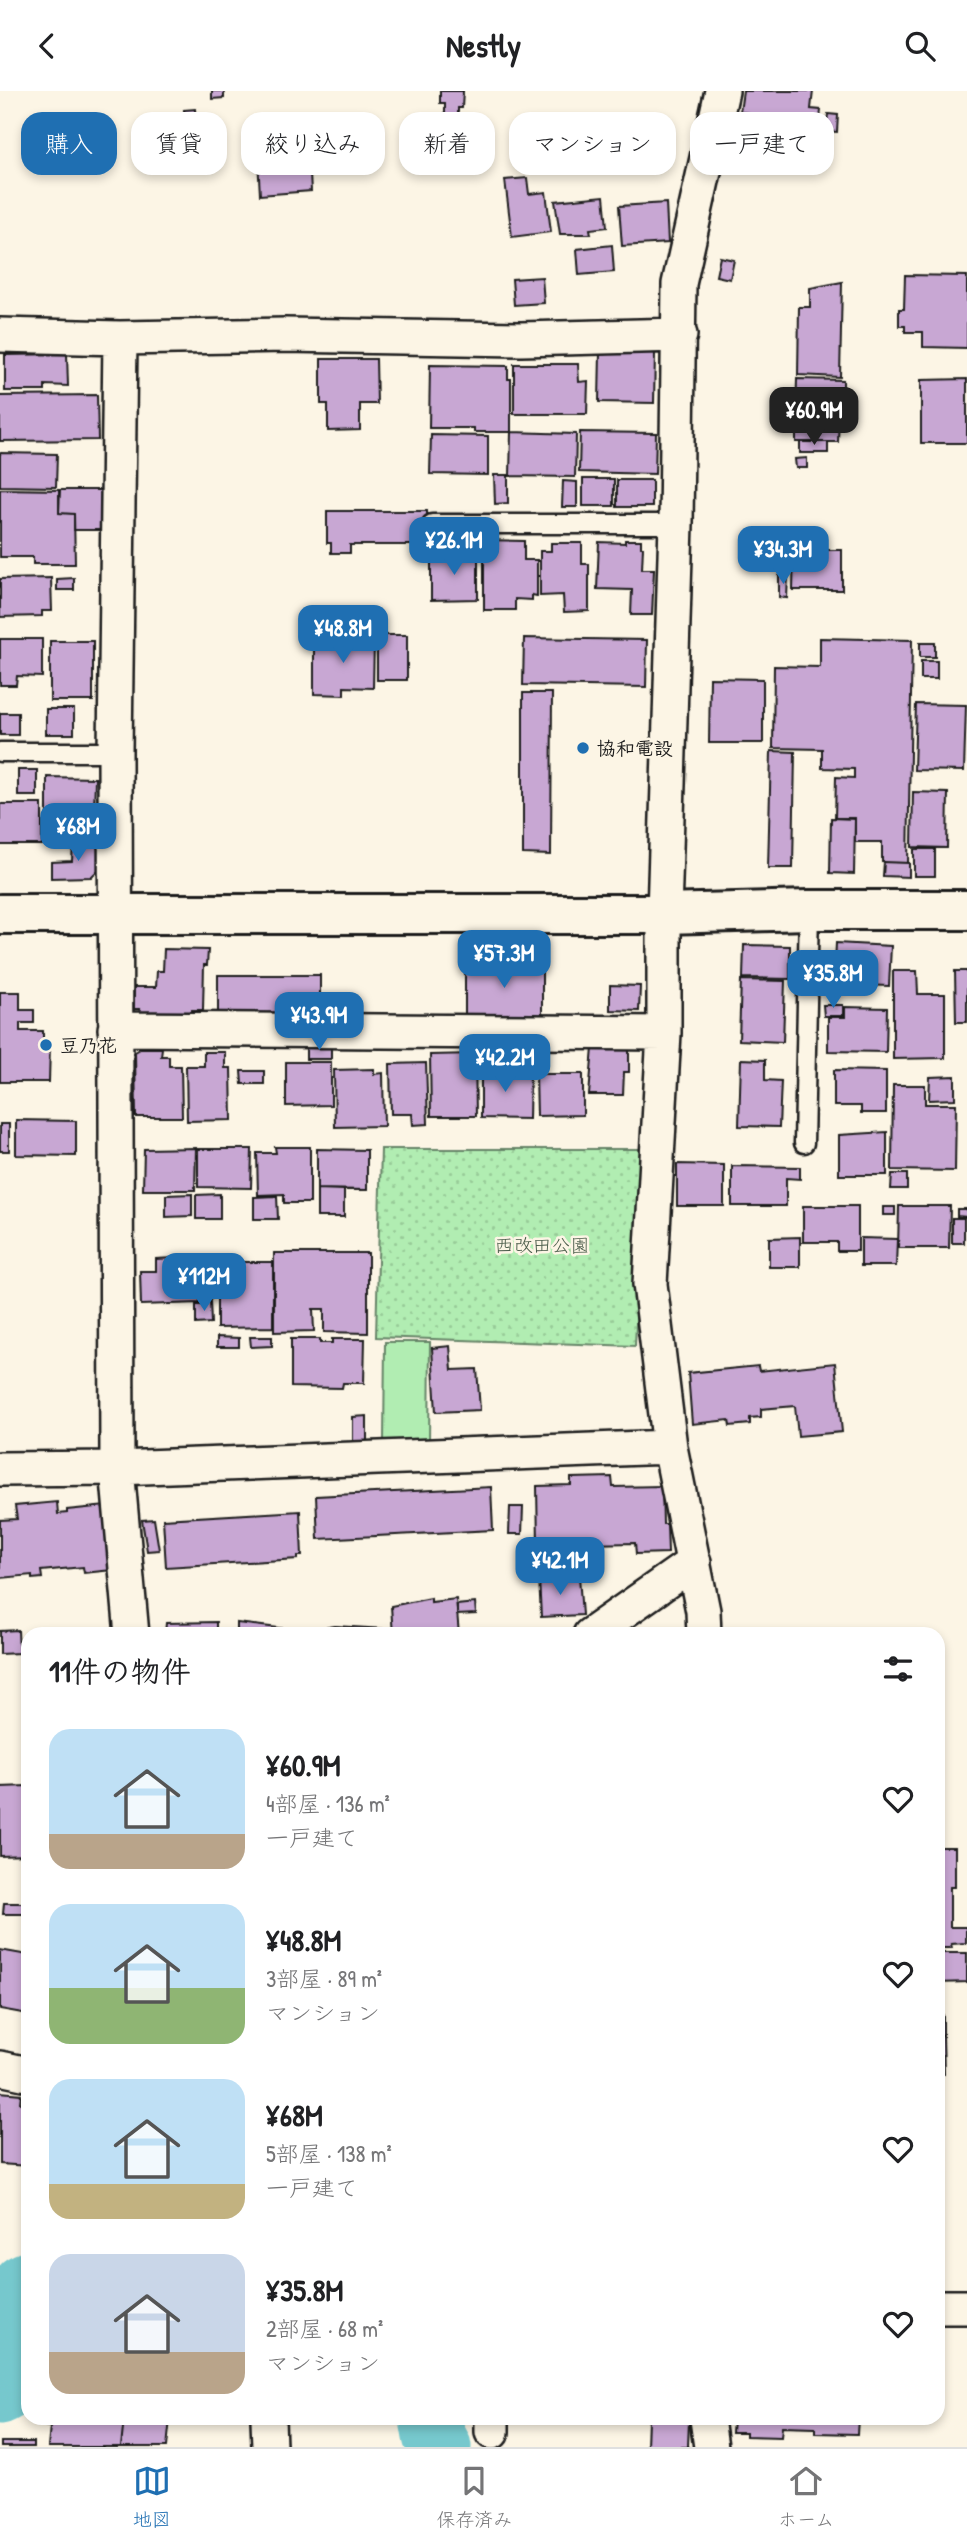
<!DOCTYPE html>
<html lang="ja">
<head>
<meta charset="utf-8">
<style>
  :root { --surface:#fff; --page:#f6f6f6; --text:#202124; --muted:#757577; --line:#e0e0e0; --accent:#1f6fb2 }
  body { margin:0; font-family:"Patrick Hand","Klee One",sans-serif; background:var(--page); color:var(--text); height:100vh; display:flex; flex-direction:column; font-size:26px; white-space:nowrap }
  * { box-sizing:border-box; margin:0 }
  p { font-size:23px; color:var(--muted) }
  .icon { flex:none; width:38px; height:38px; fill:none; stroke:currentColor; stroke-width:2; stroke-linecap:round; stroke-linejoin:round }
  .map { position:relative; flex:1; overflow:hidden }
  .panel { position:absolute; left:21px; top:1536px; width:924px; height:798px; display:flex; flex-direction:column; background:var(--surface); border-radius:21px; box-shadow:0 4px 10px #0003 }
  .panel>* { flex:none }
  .hud { position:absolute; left:21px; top:21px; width:926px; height:63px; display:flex; gap:14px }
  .price { position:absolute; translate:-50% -60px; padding:0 16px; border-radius:14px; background:var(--accent); color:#fff; font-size:23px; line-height:46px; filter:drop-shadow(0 2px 4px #0008) }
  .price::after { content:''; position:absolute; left:50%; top:42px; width:21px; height:16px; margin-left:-10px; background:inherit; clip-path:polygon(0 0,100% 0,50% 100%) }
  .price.active { background:#222; color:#fff }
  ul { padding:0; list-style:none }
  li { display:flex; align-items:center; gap:21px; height:175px; padding:0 28px }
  li span { display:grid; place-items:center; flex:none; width:196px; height:140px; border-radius:21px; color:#555 }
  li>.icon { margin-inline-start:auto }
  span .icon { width:84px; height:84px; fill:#fffc; stroke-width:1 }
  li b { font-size:30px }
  h2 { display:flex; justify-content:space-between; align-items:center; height:84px; padding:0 28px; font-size:30px }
  .chip { padding:0 24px; border-radius:21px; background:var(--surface); box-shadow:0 4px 10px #0003; font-size:24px; line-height:63px }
  .chip.active { background:var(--accent); color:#fff }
  header { display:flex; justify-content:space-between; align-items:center; height:91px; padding:0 28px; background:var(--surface); font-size:32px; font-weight:700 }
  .tab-bar { display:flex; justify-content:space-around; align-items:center; height:98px; border-top:2px solid var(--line); background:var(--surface); font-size:19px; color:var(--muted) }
  .tab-bar a { display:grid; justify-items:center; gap:4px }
  .tab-bar .active { color:var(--accent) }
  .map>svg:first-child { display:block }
</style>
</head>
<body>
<header><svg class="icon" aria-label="back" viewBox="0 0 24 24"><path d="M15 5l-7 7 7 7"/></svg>Nestly<svg class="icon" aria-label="search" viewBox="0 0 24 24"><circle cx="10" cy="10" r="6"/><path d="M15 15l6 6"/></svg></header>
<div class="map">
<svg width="967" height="2356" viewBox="0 0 967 2356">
  <defs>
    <pattern id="park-dots" width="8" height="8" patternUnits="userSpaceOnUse" patternTransform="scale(1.75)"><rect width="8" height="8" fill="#b1edb2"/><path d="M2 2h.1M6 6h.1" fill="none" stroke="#98cb98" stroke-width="1.8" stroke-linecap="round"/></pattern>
  </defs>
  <rect width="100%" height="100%" fill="#fcf5e5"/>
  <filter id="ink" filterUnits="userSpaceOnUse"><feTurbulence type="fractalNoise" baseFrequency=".0143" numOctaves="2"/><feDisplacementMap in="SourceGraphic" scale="14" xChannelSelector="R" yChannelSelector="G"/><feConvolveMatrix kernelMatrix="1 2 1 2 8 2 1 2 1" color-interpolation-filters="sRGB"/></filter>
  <g filter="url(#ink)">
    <path fill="#b1edb2" stroke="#668467" stroke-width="2" d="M385 1251H430L429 1353 384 1352Z"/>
    <path fill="url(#park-dots)" stroke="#668467" stroke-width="2" d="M381 1058H644L635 1255 376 1246Z"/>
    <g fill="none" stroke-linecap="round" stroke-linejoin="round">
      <path stroke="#76c8cd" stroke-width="63" d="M0 2302 7 2298 24 2194 28 2192
        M431 2328 434 2345 440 2356"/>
    </g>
    <path fill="#c8a7d3" stroke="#1c1c1c" stroke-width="2" d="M212 0H224V7L212 8Z
      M440 0H463L462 17H458V29L445 30V12H440Z
      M743 0H813L811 18 821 19 818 46 748 36 749 22 740 21Z
      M195 18 197 46H185L184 19Z
      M828 23 838 24 837 41 826 40Z
      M463 29 466 67 445 69 442 30Z
      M309 65 311 100 260 104 258 68Z
      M527 87 529 103 546 101 551 141 512 146 505 89Z
      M604 105 607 136 590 138 591 143H560L555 110Z
      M666 112 668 152 622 155 619 115Z
      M612 154 614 181 579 184 577 158Z
      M720 166 734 169 730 188 716 185Z
      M905 184 967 185V257L923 256V241H905V235H899V218H904Z
      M542 186 544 212 514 214 512 188Z
      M842 191 840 286 798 284 799 216H810V197Z
      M600 261 655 262 654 312 599 311Z
      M67 263 68 295 45 294V300H5V264Z
      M321 268H376L377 313H360V339L328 340V313H321Z
      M514 273H578L579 291 588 290 587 323H514Z
      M430 274 508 275V288H511V341H474V337H429Z
      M797 288 843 289V325H796Z
      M967 288V352H921V289Z
      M97 304 98 349 0 350V305Z
      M796 325H839L838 351H796Z
      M511 341 576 343 575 386 510 385Z
      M580 341 656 342 655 383 579 381Z
      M431 344 488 345V384L430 383Z
      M800 351H828V362H800Z
      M0 362 57 363 56 396 0 395Z
      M807 367V377H796L795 368Z
      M494 384H508V412L495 413Z
      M583 388H614V415H583Z
      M617 389H652V416H617Z
      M563 390 577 391V416H562Z
      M0 398 59 399V422L74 423 75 473H33V466H0Z
      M60 399H101V439H74V423L59 422Z
      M327 420H427V454H350V462H331V452H327Z
      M484 449 524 450V469H537V505L532 504V509L515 508V519H484Z
      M625 449H641V456H643L642 478H654L652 524H631L632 499 597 498 599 451 625 452Z
      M551 452H582V473H589V520L564 521 563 504 540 505V460H551Z
      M794 459H842V499H793Z
      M431 462 478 463V508L431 509Z
      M788 484 787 507 779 506V485Z
      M51 487 52 520H42V525L0 526V488Z
      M74 487V499H57V488Z
      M377 544H407V589H377Z
      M524 547 647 549 646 596 523 594Z
      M820 547 912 549 908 772 882 771V751H855V727H835L836 686 854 687V678L822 677V658L773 657 774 575 820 576Z
      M0 548H42V586L17 585 16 594H0Z
      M314 548 374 549 373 597 344 596V604L314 603Z
      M50 550H93V610H50Z
      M920 552H935V566H920Z
      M921 570H937V588H921Z
      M710 587 763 588V652H709Z
      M523 602H552L551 764 523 763Z
      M916 613 966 614 964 680 914 679Z
      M46 618H74V643H46Z
      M0 622H18V644H0Z
      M771 660 795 661 793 777H768Z
      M18 679H37V705H18Z
      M47 686 95 687 94 719H80L79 737H47Z
      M913 701 948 702 947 757 912 756Z
      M0 713H42V754H0Z
      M831 727 855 728 854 783 830 782Z
      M73 753H98V779L91 786 51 787V771L72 770Z
      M914 758H935V785H914Z
      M884 771 909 772V786L883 785Z
      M836 852 891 855 889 895 834 893Z
      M744 854 790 855V888L743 887Z
      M164 858 208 859 207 874H204L203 919H192V926L139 923 140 918H134V896H156L157 880H163Z
      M465 871H542V927H465Z
      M893 880H917L918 903H945V967L893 968Z
      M955 880H967V931H956Z
      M218 884H320V933H218Z
      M741 889 785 890 783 951 739 949Z
      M610 894 640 895 639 920 610 919Z
      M0 901H20V919H34V932H20V940H43V954H50L49 991H0Z
      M823 914H843V925H824Z
      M845 916 887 917 886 961 828 960V926H845Z
      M331 953V968H306V954Z
      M482 956H518V973L481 972Z
      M142 957H162L161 965H169V975H181L182 1026H136L135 961Z
      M593 957 629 958V981H624L623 1004H589Z
      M204 961H225V977H231L232 1029 187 1030 186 975H204Z
      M475 963 476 1025H431L430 964Z
      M741 968 765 969V989L781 990 779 1036 739 1035Z
      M286 971H331V1014L286 1015Z
      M426 972 428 1033 413 1034 412 1023H391L390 973Z
      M374 978V983L383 982 384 1035 335 1036 334 979Z
      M481 978 530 979 529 1028 481 1027Z
      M834 979 886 980V1022H861V1015H834Z
      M241 980H264V993H242Z
      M536 983H583V1024L537 1025Z
      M955 985V1008L929 1009 930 986Z
      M893 994H925V1013H956L955 1080 892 1079Z
      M16 1029 76 1030V1065L16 1064Z
      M0 1033H9V1060H0Z
      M887 1041V1084H839V1044Z
      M275 1056H310V1112H284V1103L258 1104 257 1062H276Z
      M196 1057 195 1099H143L144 1058Z
      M198 1058H252L251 1097 198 1096Z
      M317 1058 367 1059V1099L317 1098Z
      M677 1073 724 1074V1115H677Z
      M732 1075 800 1076V1088L786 1087V1115H732Z
      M892 1083H907V1098H891Z
      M317 1098 344 1099V1126H317Z
      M192 1103V1125L166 1126V1104Z
      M220 1103V1128H196V1104Z
      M277 1105 278 1128H254V1106Z
      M803 1115H858V1160H837V1151H803Z
      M899 1115H950L949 1157H898Z
      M883 1116H895V1124H883Z
      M957 1118H967V1126L957 1125Z
      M952 1127H964V1152H952Z
      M800 1146V1176H769V1147Z
      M861 1147 897 1148 896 1175H861Z
      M274 1162H368V1242L324 1241V1218H313L314 1240 274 1241Z
      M195 1166V1172H199L200 1177H210L211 1208 200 1209V1212L141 1214 140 1180H156V1168Z
      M217 1171H273V1236L217 1237Z
      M201 1210H210L211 1232 196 1233V1214H201Z
      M217 1246 239 1247V1256H217Z
      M250 1246H272V1255L251 1256Z
      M291 1248H320V1252H332V1248H365L364 1292H343L342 1297 291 1296Z
      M450 1255 452 1279 477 1278 480 1319 436 1321 432 1257Z
      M835 1272 842 1341 798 1345 795 1315 761 1318V1326L750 1327V1333L730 1335 729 1329 692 1333 688 1282 758 1275 759 1280Z
      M367 1325V1353H353V1326Z
      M612 1386 613 1396 662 1395 663 1433H667L668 1462 636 1463 635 1452 538 1454 537 1395 571 1394V1387Z
      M491 1396 493 1439 318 1448 316 1405Z
      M57 1411 58 1423 67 1422V1419L106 1415 112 1479 84 1482 83 1476 41 1480 42 1487 32 1488V1484L0 1487V1429L17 1428 15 1415Z
      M510 1416H523L522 1443H509Z
      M300 1420 302 1465H298V1468L166 1476 163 1428Z
      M154 1428 159 1459 147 1460 142 1429Z
      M579 1485 582 1524 541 1526 539 1487Z
      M431 1507V1511L456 1508 459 1544H393L391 1515Z
      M475 1512 476 1523 457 1524V1514Z
      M216 1531V1544H154V1541L165 1542 166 1532Z
      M237 1532 294 1539V1544H237Z
      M335 1535 384 1538V1544H312L311 1539Z
      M18 1539 19 1562 0 1563V1540Z
      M28 1695V1764L0 1765V1696Z
      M938 1756H955V1796H950V1836H966V1852L951 1853 952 1857H938Z
      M4 1812H26V1823H3Z
      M0 1859 28 1864V1923L0 1918Z
      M938 1862H967V1891L938 1892Z
      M938 1924H943V1945H938Z
      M938 1945H943L944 1983H938Z
      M0 2001 21 2003 20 2012 28 2013V2075L0 2073Z
      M45 2328H124L121 2356H48L50 2336 44 2335Z
      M124 2328H170L167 2356H121Z
      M648 2328 689 2329 688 2356H647Z
      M733 2328H858L857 2343 815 2342V2337L782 2336 781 2346 746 2345V2341H732Z
      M1 2351H33V2356H1Z"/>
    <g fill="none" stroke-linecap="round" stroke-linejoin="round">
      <g stroke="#1c1c1c" stroke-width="23">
        <path id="lane" d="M432 433H676
          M0 661H115
          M804 1052 809 819"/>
      </g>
      <g stroke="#1c1c1c" stroke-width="38">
        <path id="street" d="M0 244 120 247 285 244 521 248 680 244
          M120 247 115 661 117 1377 132 1544
          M115 938 664 942
          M0 1378 117 1377 670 1356
          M590 1544 694 1471
          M704 1544 703 1520 670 1356 650 1193 664 942V823L676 433 679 193 722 0
          M0 1977 28 1983
          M938 2216H967
          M268 2328 269 2356
          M707 2328 711 2356
          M492 2341V2328"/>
      </g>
      <g stroke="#1c1c1c" stroke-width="44">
        <path id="secondary" d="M0 823H664L809 819H967"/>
      </g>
      <use href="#lane" stroke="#fcf5e5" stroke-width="18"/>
      <use href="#street" stroke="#fcf5e5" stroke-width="33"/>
      <use href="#secondary" stroke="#fcf5e5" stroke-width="38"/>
    </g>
  </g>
  <g fill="#1f6fb2" stroke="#fcf5e5" stroke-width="2.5">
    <circle cx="583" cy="657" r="7"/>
    <circle cx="46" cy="954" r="7"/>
  </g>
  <g text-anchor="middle" stroke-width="5" stroke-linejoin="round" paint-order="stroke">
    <g font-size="19" font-weight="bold" fill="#1c1c1c" stroke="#fcf5e5" text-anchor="start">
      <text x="597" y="664">協和電設</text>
      <text x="60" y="961">豆乃花</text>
    </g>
    <g font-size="19" fill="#495b49" stroke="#fcf5e5">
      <text x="542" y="1161">西改田公園</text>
    </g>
  </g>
</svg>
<b class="price active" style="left:814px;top:356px">¥60.9M</b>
<b class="price" style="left:454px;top:486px">¥26.1M</b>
<b class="price" style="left:783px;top:495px">¥34.3M</b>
<b class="price" style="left:343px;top:574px">¥48.8M</b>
<b class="price" style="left:78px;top:772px">¥68M</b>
<b class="price" style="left:504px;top:899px">¥57.3M</b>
<b class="price" style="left:833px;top:919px">¥35.8M</b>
<b class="price" style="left:319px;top:961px">¥43.9M</b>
<b class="price" style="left:505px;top:1003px">¥42.2M</b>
<b class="price" style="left:204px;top:1222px">¥112M</b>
<b class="price" style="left:560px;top:1506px">¥42.1M</b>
<div class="hud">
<a class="chip active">購入</a>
<a class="chip">賃貸</a>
<a class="chip">絞り込み</a>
<a class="chip">新着</a>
<a class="chip">マンション</a>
<a class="chip">一戸建て</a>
</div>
<section class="panel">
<h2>11件の物件<svg class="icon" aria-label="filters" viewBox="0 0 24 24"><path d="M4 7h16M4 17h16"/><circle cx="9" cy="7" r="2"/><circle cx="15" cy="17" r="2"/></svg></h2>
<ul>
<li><span style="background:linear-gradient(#bfe0f5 75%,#b9a48a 0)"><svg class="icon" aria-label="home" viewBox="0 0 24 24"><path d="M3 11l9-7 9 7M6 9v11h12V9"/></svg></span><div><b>¥60.9M</b><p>4部屋 · 136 m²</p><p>一戸建て</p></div><svg class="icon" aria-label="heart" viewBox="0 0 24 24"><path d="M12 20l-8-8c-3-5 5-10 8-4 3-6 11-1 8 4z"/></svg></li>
<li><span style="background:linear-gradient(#bfe0f5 60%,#8fb573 0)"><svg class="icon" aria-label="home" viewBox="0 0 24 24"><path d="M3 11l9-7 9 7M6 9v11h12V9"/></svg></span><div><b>¥48.8M</b><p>3部屋 · 89 m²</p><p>マンション</p></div><svg class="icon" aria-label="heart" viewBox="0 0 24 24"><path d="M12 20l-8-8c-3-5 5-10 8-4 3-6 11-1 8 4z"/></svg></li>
<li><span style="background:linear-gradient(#bfe0f5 75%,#c2b280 0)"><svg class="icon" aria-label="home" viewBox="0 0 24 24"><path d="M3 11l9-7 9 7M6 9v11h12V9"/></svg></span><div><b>¥68M</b><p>5部屋 · 138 m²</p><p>一戸建て</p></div><svg class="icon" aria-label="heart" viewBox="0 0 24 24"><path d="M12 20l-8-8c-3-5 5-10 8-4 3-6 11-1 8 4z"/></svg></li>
<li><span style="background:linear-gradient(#c9d6e8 70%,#b9a48a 0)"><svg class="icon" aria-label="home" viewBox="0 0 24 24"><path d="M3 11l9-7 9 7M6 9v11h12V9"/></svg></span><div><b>¥35.8M</b><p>2部屋 · 68 m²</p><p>マンション</p></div><svg class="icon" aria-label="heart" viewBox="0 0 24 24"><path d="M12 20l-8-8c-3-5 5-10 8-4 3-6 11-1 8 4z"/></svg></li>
</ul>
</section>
</div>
<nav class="tab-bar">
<a class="active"><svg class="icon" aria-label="map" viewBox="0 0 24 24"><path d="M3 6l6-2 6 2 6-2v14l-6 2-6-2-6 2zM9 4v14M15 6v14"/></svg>地図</a>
<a><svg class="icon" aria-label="saved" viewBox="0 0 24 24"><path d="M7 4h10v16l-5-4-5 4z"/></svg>保存済み</a>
<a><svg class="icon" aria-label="home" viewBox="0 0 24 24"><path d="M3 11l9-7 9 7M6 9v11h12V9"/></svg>ホーム</a>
</nav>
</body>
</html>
